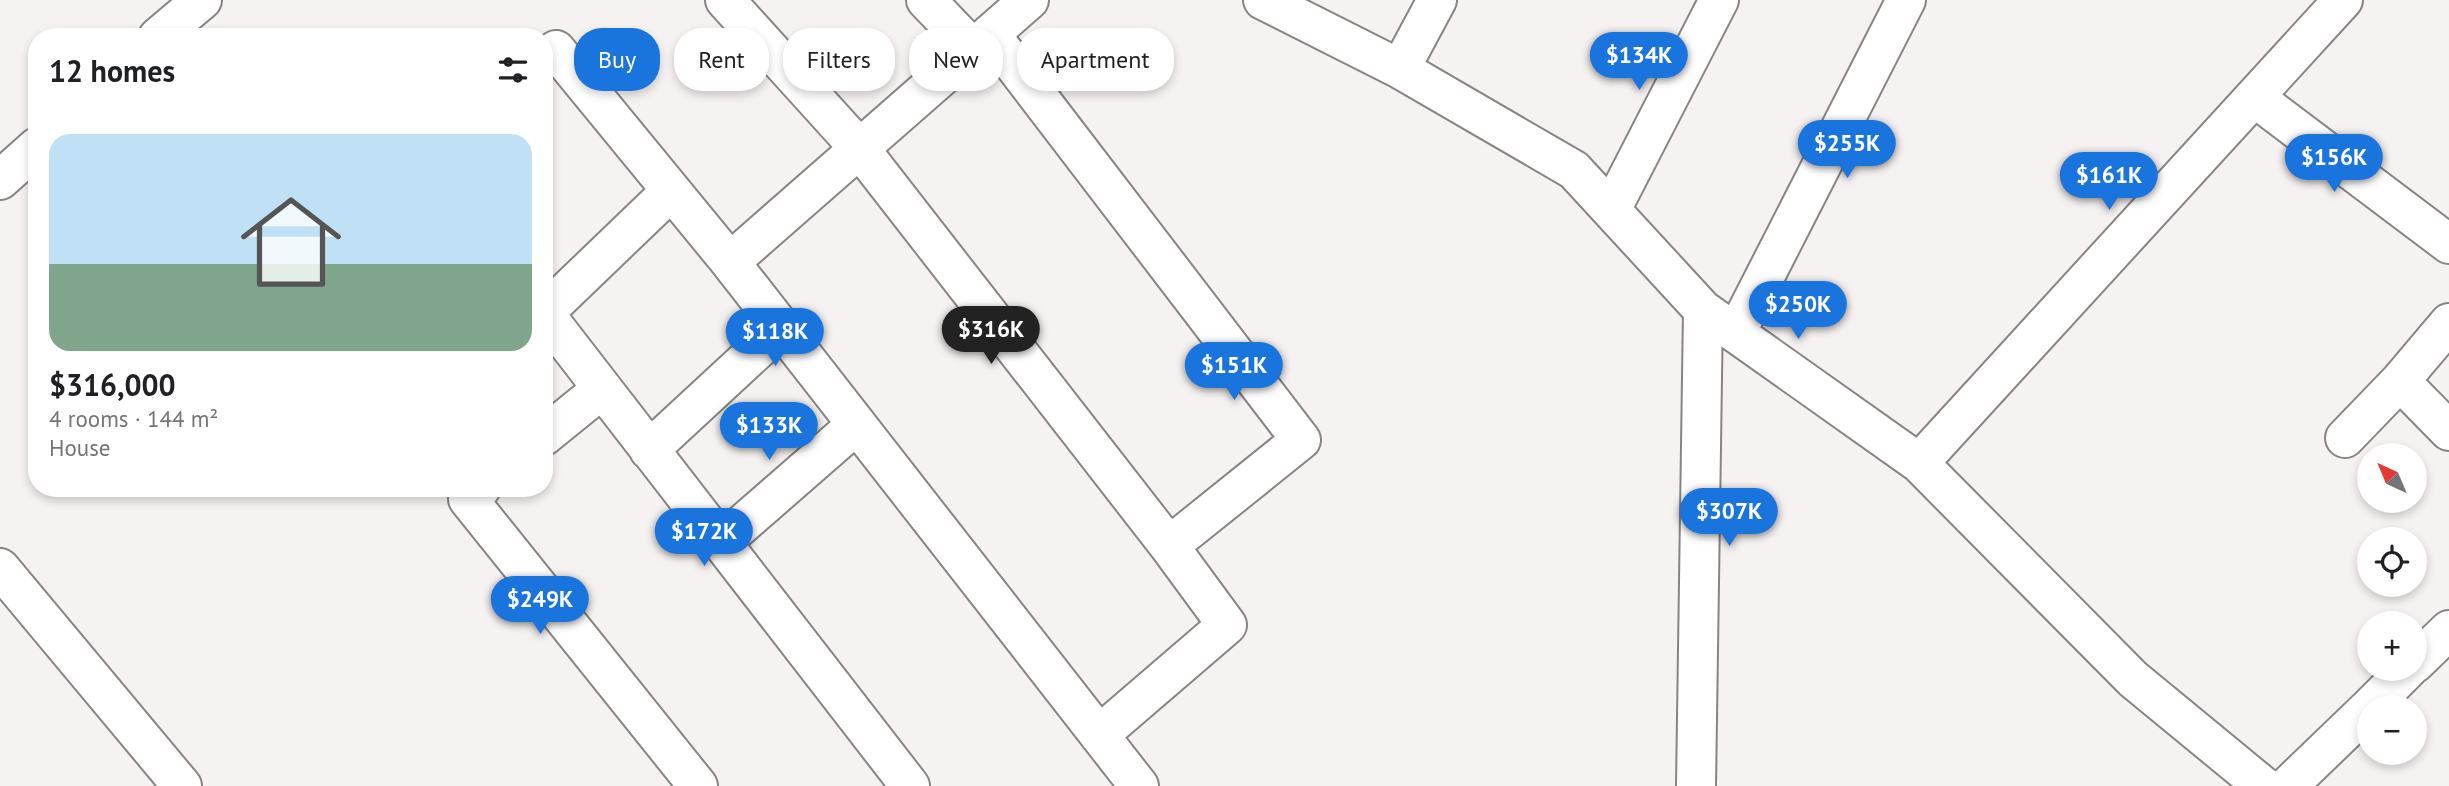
<!DOCTYPE html>
<html lang="en">
<head>
<meta charset="utf-8">
<style>
  :root { --surface:#fff; --page:#f6f6f6; --text:#202124; --muted:#757577; --accent:#1a74dd }
  body { margin:0; font-family:"PT Sans",sans-serif; background:var(--page); color:var(--text); height:100vh; display:flex; flex-direction:column; font-size:26px; white-space:nowrap }
  * { box-sizing:border-box; margin:0 }
  p { font-size:23px; color:var(--muted) }
  .icon { flex:none; width:38px; height:38px; fill:none; stroke:currentColor; stroke-width:2; stroke-linecap:round; stroke-linejoin:round }
  .map { position:relative; flex:1; overflow:hidden }
  .sheet { position:absolute; left:28px; top:28px; width:525px; height:469px; display:flex; flex-direction:column; background:var(--surface); border-radius:28px; box-shadow:0 4px 10px #0003 }
  .sheet>* { flex:none }
  .banner { position:absolute; left:574px; top:28px; width:665px; height:63px; display:flex; gap:14px }
  .needle { width:46px; rotate:316deg }
  .controls { position:absolute; left:2357px; top:443px; display:grid; gap:14px }
  .controls a { display:grid; place-items:center; width:70px; height:70px; border-radius:50%; background:var(--surface); box-shadow:0 4px 10px #0003; font-size:35px }
  .price { position:absolute; translate:-50% -60px; padding:0 16px; border-radius:24px; background:var(--accent); color:#fff; font-size:23px; line-height:46px; filter:drop-shadow(0 2px 4px #0008) }
  .price::after { content:''; position:absolute; left:50%; top:42px; width:21px; height:16px; margin-left:-10px; background:inherit; clip-path:polygon(0 0,100% 0,50% 100%) }
  .price.active { background:#222; color:#fff }
  ul { padding:0; list-style:none }
  li { display:grid; align-content:center; gap:14px; height:371px; padding:0 21px }
  li span { display:grid; place-items:center; height:217px; border-radius:21px; color:#555 }
  li>.icon { margin-inline-start:auto }
  span .icon { width:126px; height:126px; fill:#fffc; stroke-width:1 }
  li b { font-size:30px }
  h2 { display:flex; justify-content:space-between; align-items:center; height:84px; padding:0 21px; font-size:30px }
  .tag { padding:0 24px; border-radius:28px; background:var(--surface); box-shadow:0 4px 10px #0003; font-size:24px; line-height:63px }
  .tag.active { background:var(--accent); color:#fff }
  .map>svg:first-child { display:block }
</style>
</head>
<body>
<div class="map">
<svg width="2449" height="786" viewBox="0 0 2449 786">
  <rect width="100%" height="100%" fill="#f6f2f1"/>
  <g fill="none" stroke-linecap="round" stroke-linejoin="round">
    <g stroke="#878482" stroke-width="42">
      <path id="minor" d="M725 0 860 149 1169 546
        M926 0 974 50
        M1029 0 730 262 1139 786
        M1263 0 1400 69 1574 170 1703 310 1919 463 2133 679 2263 786
        M991 35 1301 440 1169 546 1227 625 1099 735
        M158 37 202 0
        M556 50 730 262
        M1400 69 1437 0
        M2254 97 2449 244
        M0 180 37 147
        M671 191 544 313 910 786
        M1611 210 1719 0
        M1736 333 1906 0
        M2400 381 2449 431
        M544 436 602 389
        M2345 438 2400 381 2449 323
        M649 450 782 327
        M1919 463 2343 0
        M481 488 468 499 698 786
        M722 542 855 426
        M0 568 182 786
        M2415 663 2449 630
        M2370 707 2409 668
        M1696 786 1703 310
        M2288 786 2370 707"/>
    </g>
    <use href="#minor" stroke="#fff" stroke-width="38"/>
  </g>
</svg>
<div class="controls">
<a><svg class="needle" viewBox="-14 -14 28 28"><path d="M0-13l5 13h-10z" fill="#e53935"/><path d="M0 13l5-13h-10z" fill="#757577"/></svg></a>
<a><svg class="icon" aria-label="locate" viewBox="0 0 24 24"><circle cx="12" cy="12" r="6"/><path d="M12 2v4M12 18v4M2 12h4M18 12h4"/></svg></a>
<a>+</a>
<a>−</a>
</div>
<b class="price" style="left:1639px;top:92px">$134K</b>
<b class="price" style="left:1847px;top:180px">$255K</b>
<b class="price" style="left:2334px;top:194px">$156K</b>
<b class="price" style="left:2109px;top:212px">$161K</b>
<b class="price" style="left:1798px;top:341px">$250K</b>
<b class="price active" style="left:991px;top:366px">$316K</b>
<b class="price" style="left:775px;top:368px">$118K</b>
<b class="price" style="left:1234px;top:402px">$151K</b>
<b class="price" style="left:769px;top:462px">$133K</b>
<b class="price" style="left:1729px;top:548px">$307K</b>
<b class="price" style="left:704px;top:568px">$172K</b>
<b class="price" style="left:540px;top:636px">$249K</b>
<div class="banner">
<a class="tag active">Buy</a>
<a class="tag">Rent</a>
<a class="tag">Filters</a>
<a class="tag">New</a>
<a class="tag">Apartment</a>
</div>
<section class="sheet">
<h2>12 homes<svg class="icon" aria-label="filters" viewBox="0 0 24 24"><path d="M4 7h16M4 17h16"/><circle cx="9" cy="7" r="2"/><circle cx="15" cy="17" r="2"/></svg></h2>
<ul>
<li><span style="background:linear-gradient(#bfe0f5 60%,#7fa58c 0)"><svg class="icon" aria-label="home" viewBox="0 0 24 24"><path d="M3 11l9-7 9 7M6 9v11h12V9"/></svg></span><div><b>$316,000</b><p>4 rooms · 144 m²</p><p>House</p></div></li>
</ul>
</section>
</div>
</body>
</html>
